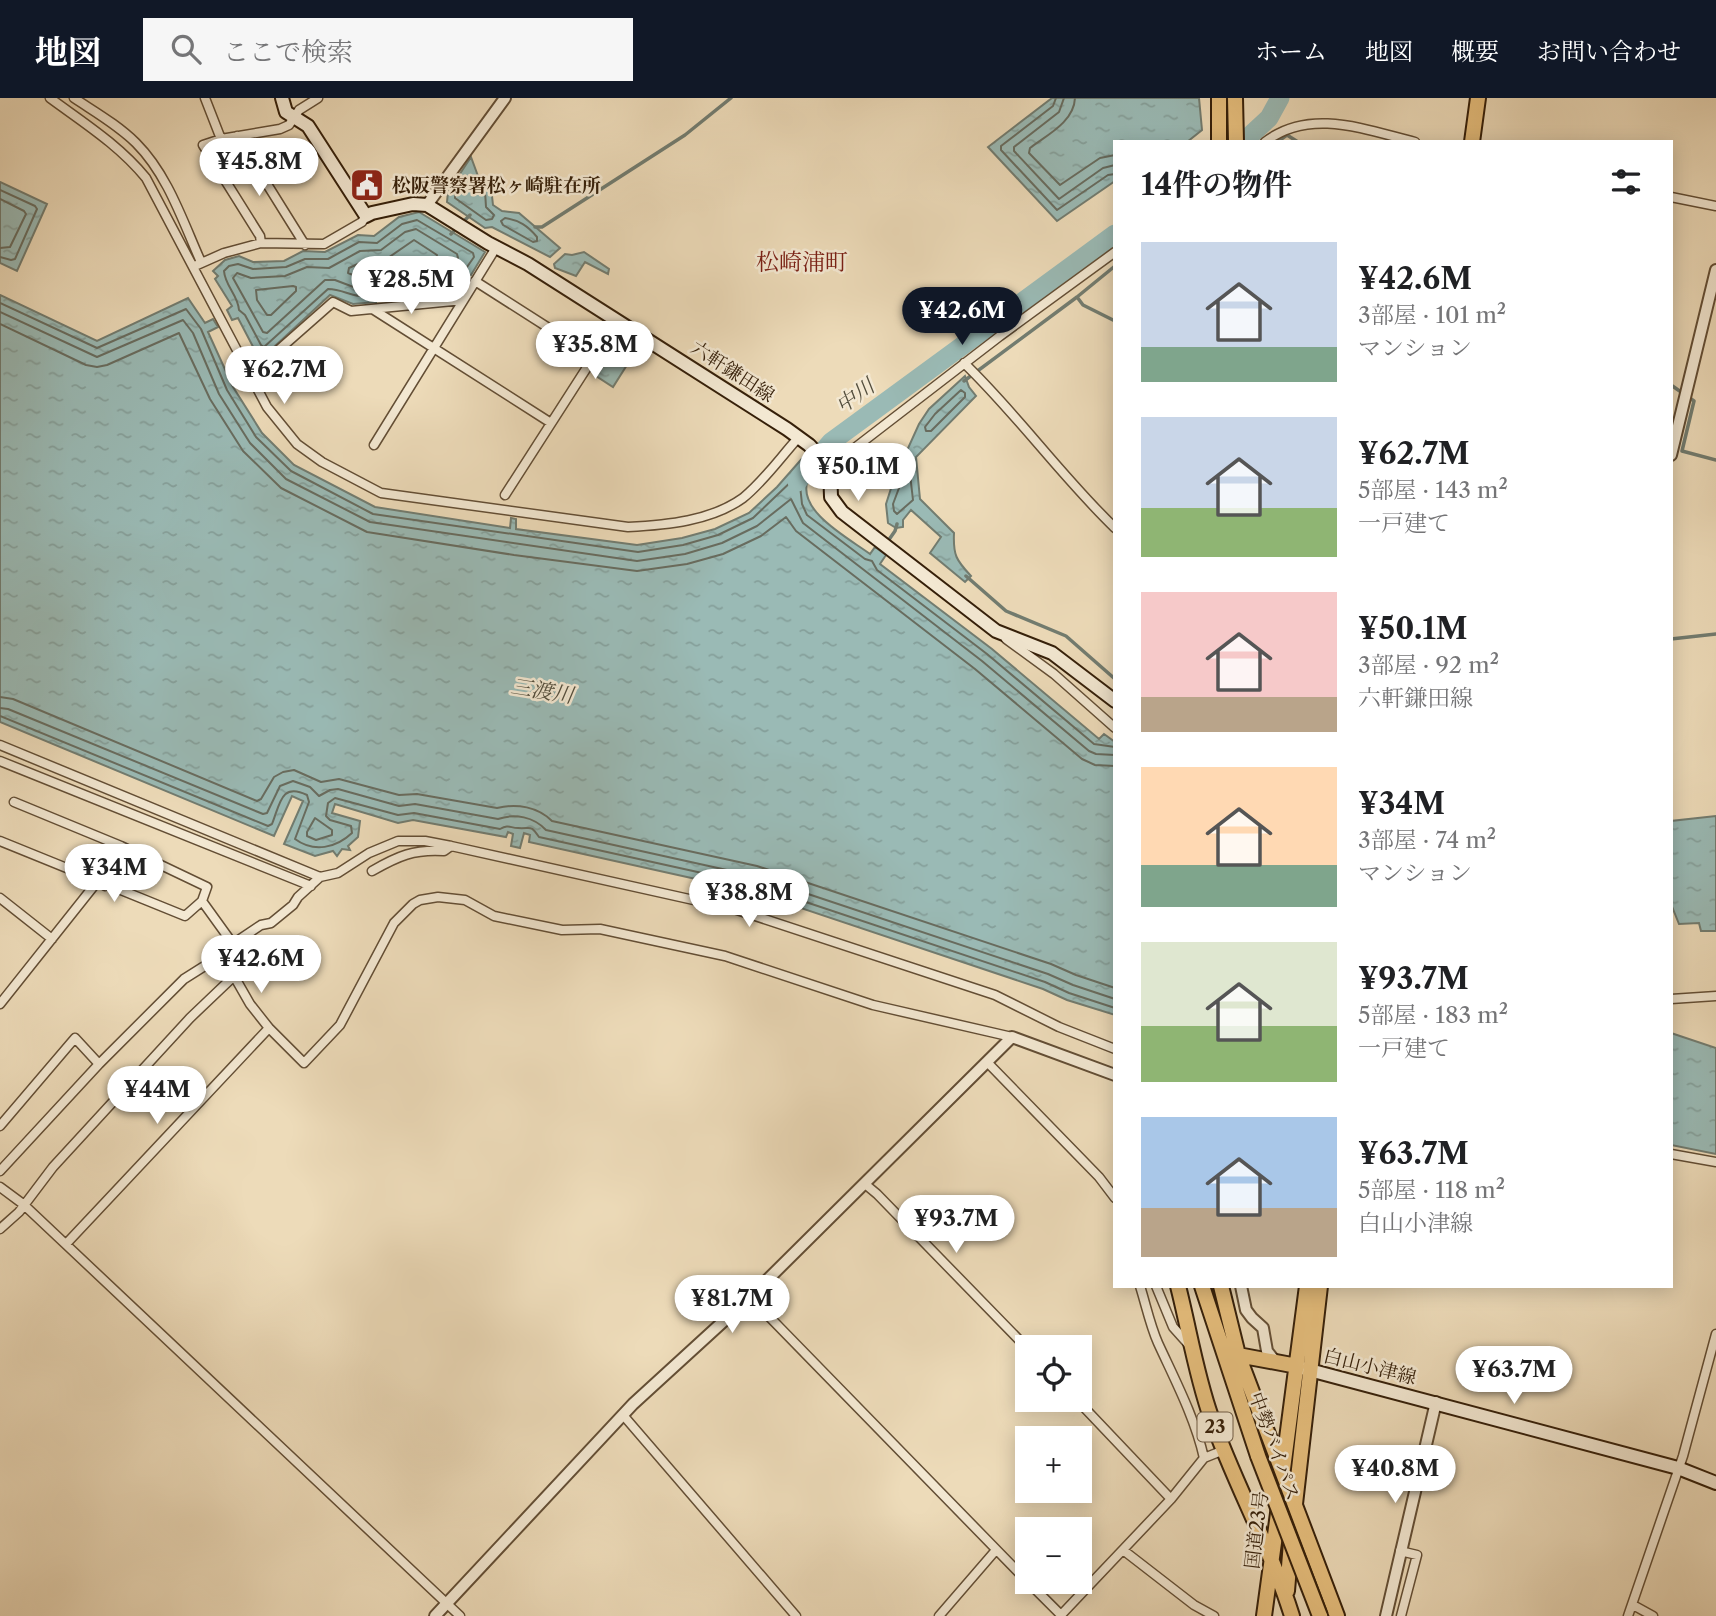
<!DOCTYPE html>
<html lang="ja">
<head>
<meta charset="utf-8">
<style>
  :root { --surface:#fff; --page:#f6f6f6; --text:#202124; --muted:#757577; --accent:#111827 }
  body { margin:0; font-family:"Libre Caslon Text","Noto Serif JP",serif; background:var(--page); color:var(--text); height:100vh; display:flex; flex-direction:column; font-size:26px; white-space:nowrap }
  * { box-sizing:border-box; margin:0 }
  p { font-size:23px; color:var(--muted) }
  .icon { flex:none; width:38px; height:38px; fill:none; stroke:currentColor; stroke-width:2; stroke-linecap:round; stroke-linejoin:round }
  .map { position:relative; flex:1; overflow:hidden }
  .panel { position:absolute; left:1113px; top:42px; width:560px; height:1148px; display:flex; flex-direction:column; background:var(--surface); border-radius:0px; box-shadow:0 4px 18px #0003 }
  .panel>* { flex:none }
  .tools { position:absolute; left:1015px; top:1237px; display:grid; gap:14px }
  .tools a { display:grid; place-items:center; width:77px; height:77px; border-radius:0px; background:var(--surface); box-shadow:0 4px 18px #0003; font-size:35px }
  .price { position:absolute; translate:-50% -60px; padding:0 16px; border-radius:24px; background:#fff; color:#222; font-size:23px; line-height:46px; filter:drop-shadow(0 2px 4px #0008) }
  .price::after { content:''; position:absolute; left:50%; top:42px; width:21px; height:16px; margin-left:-10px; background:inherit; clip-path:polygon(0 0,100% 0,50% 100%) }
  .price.on { background:var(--accent); color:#fff }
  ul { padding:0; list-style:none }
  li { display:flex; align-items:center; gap:21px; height:175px; padding:0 28px }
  li span { display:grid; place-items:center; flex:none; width:196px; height:140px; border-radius:0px; color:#555 }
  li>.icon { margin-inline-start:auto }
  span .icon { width:84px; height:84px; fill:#fffc; stroke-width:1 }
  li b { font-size:30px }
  h2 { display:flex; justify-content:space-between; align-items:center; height:84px; padding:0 28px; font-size:30px }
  header { display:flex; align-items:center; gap:42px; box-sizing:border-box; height:98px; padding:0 35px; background:var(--accent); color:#fff }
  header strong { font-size:33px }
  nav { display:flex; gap:38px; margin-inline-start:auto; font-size:24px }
  .search { width:490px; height:63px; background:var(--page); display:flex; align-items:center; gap:18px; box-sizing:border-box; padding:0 24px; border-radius:0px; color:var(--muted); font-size:26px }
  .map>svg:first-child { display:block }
</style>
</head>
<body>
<header>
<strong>地図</strong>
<div class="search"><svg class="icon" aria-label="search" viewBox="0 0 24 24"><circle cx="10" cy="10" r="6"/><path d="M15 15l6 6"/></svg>ここで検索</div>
<nav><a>ホーム</a><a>地図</a><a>概要</a><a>お問い合わせ</a></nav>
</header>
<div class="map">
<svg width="1716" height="1518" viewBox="0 0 1716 1518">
  <defs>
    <pattern id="water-ripples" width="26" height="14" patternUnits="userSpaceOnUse" patternTransform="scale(1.75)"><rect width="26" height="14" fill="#9abab5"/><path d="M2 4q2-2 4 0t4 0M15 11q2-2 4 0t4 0" fill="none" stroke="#859f9a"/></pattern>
  </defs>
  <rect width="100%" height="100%" fill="#eddbb9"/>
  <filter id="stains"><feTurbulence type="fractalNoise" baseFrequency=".00286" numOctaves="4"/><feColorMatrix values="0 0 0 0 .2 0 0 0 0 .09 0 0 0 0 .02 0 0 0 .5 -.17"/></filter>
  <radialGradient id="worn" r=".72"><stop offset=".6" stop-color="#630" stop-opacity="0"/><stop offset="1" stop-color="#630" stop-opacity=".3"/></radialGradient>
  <path fill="url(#water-ripples)" stroke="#727c70" stroke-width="2" d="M1052 0H1199L1202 32 1187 44H1115V83L1057 123 988 49Z
    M471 59 478 78 491 89 493 107 502 113 519 115 560 150 550 159 492 129 485 130 447 104 448 94Z
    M0 84 47 106 17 173 0 165Z
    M419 114 485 154 471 177C456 177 448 182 439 194L376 200V204L353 206 330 197 260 262 238 220 232 222 227 212 232 208 215 181 218 178 213 173 225 162 239 158 253 164 284 163 303 153 325 154 358 137 374 138 399 119Z
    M584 154 609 171 608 176 585 164 576 178 555 170 554 166 565 156 572 157Z
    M0 197 97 243 188 200 205 225 213 221 218 229 208 234 233 289 262 335 294 367 375 409 510 430 511 420 516 421V431L637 447 682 440 715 431 749 415 777 389 806 356 819 369C816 373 810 378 808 382 796 413 850 441 870 456L875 449 886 457 880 466 992 551 1099 641 1104 636 1115 644V917L1067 902 1043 891 750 793 529 744 530 737 524 735 520 750 511 748 513 736 508 734 506 739 413 722 398 725 335 706 332 715 360 723 358 739 348 748 350 752 342 751 337 758 333 753 315 758 284 746 303 703 292 698 274 738 0 624Z
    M618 248 632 259 613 289 596 278Z
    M965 278 969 289 976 298 916 359 920 401 954 435C953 457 956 462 971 478L965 484 930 455 941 439 911 412 903 422V429L896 430 888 425 886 406 894 381 919 326 929 311Z
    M1716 718V833H1701L1699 825 1679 826 1671 806V723Z
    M1671 935 1716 950V1056L1671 1047Z"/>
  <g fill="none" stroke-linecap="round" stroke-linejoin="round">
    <path stroke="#686c5f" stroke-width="2" d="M1056 0 1053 8 1001 48V52L1057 112 1108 77 1115 76
      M1064 0 1059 14 1014 49V53L1059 101 1103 70 1115 67
      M1075 0C1074 24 1047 37 1030 50L1029 55 1060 87 1100 60 1115 57
      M470 79 485 93 486 109 494 117 492 121 486 122 455 100V96L465 80Z
      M0 92 35 108 37 111 15 161 11 162 0 159
      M0 101 24 113 26 116 10 149 0 150
      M505 120C519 122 528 128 537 139V143L533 144 503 127 501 123Z
      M417 122 473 155 474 159 467 169 454 171 434 188 377 193C355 205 348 191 328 191L264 249 261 247 245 217 239 212C238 197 225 188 224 173L229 168 238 166 253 171 286 169 305 161H328L359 144 377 145 402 126Z
      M416 131 457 156 458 160 429 179 376 185 356 190 335 182H325L267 235 263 234 233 180 237 175 251 180 285 178 307 169 329 170 360 153 381 152 405 134Z
      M414 142 437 157 436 160 424 169 375 174 358 179 348 175 349 170 362 164 385 162Z
      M293 188 296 189V193L271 217H267L257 202 256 192Z
      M0 205 97 250 186 211 201 231 227 292 256 339 291 373 373 416 638 454 683 447 718 437 753 420 796 379 799 378 802 406 807 417 865 461 872 463 877 472 987 556 1094 646 1115 649
      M0 214 97 259 183 222 193 235 219 296 250 345 286 381 370 424 637 463 685 456 722 445 757 428 791 401 803 425 982 563 1089 653 1096 656 1115 657
      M0 226 86 267 97 269 107 267 179 235 210 301 243 353 281 390 367 434 514 457 637 473 687 466 723 456 761 438 786 419 796 433 975 571 1082 661 1095 667 1115 668
      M961 292 965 295V299L931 333H926L925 329 935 316Z
      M905 374 910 376 913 402 897 416 894 413 893 406Z
      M0 599 13 601 257 703 261 701 274 679 283 674 294 672 321 684 339 681 399 697 417 696 497 710C517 705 538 709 552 723L757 768 1051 866 1076 877 1115 890
      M0 610 8 611 263 716 267 715 280 688 293 683 310 689 319 698 330 692 338 691 399 708 415 706 498 721C515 715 534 719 546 732L754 778 1048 876 1073 887 1115 901
      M0 618 268 728 272 726C280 706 281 684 307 697L309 704 295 741C314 755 336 750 352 735L351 728 330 722 326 718 328 705 335 700 398 717 414 715 500 731C509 726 510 730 518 730 532 731 530 726 539 739L752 786 1045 884 1069 895 1115 910
      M315 720 332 732V737L316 742 307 738V734Z"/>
    <path stroke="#727c70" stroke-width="3.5" d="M1277 44 1287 37 1298 44
      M535 129H542L685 37 731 0
      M451 136 470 117
      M1077 199 1115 168
      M964 283 1077 199 1083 207 1115 223
      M1671 287 1694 303 1682 353 1716 362
      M888 443 895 433 897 426
      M966 478 1006 513 1066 538 1115 581
      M1671 541 1716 536"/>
    <path stroke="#9abab5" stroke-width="19" d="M1243 44 1269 20 1280 0
      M797 384 831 344 1115 136"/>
    <g stroke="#634e35" stroke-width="11">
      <path id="minor" d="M50 0C84 25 119 47 146 80L267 309 297 346 322 364 381 395 628 429C667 427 711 423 743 400 764 383 780 360 798 340
        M74 0C95 14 118 27 136 45 168 77 183 124 201 164
        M205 0 221 41 280 31 289 27 299 12 318 0
        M237 38 305 147
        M221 41 203 47 260 138 261 145
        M1265 44C1310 9 1366 32 1415 44
        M1671 99 1716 108
        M197 167 224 155 261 145 324 146 362 124 366 118
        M475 183 594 259
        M374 212 551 325
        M266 263 333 204 351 213 463 202
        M964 265C1018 317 1061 378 1115 430
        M374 347 497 148
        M830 369 1000 238 1115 154
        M505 397 611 232 620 224
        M1006 541 1054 576 1115 630
        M0 647 320 779
        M0 663 311 788
        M14 704 121 748 105 788
        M0 743 185 818 202 803 233 846
        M121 748 207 789 202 803
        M372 773C398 758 414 751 444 753L451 748
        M0 800 52 841
        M222 857 250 906 269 930 304 965 340 927 394 825 413 806 420 802 438 799 465 802 494 818 562 832 600 831 725 858 873 907 1012 939
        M1671 901 1716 898
        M0 906 97 784
        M987 964 1099 1079 1115 1100
        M0 1028 75 940 99 966
        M1671 1056 1716 1064
        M0 1073 99 966 184 881 222 857 237 843 261 827 271 825 293 807 298 799 320 779 338 775 369 755 398 743H425L451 748 734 811 995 897 1059 929 1115 951
        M865 1086 877 1096 1027 1250
        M0 1089 23 1106 460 1518
        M0 1131 19 1114 53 1069 190 920 233 879
        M66 1146 269 930
        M1140 1188C1146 1207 1150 1227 1158 1245 1175 1282 1195 1320 1204 1360
        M1156 1188 1173 1229 1190 1248
        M750 1199 1027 1483
        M1077 1302 1171 1401
        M623 1317 796 1518
        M1123 1452 1194 1507 1214 1518
        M1400 1453 1417 1457 1401 1518
        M1028 1484 1061 1517 1171 1401 1204 1360 1224 1352
        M1633 1507 1653 1518
        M939 1518 996 1452
        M1628 1518 1683 1358 1716 1236"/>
    </g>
    <g stroke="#634e35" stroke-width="14">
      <path id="tertiary" d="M427 107 505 0
        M1671 357 1716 172
        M1241 1188 1246 1212 1252 1220 1263 1230 1267 1253 1275 1263
        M435 1518 633 1306 750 1199 1012 939 1115 977
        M1386 1518 1436 1304"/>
    </g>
    <g stroke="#351f09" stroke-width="16">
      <path id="secondary" d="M282 0 286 14 308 28 366 118 372 115 413 106 427 107 488 145 528 166 787 331 809 347 830 369 831 399 842 414 996 533 1052 555 1115 603
        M1302 1270 1678 1370 1716 1385"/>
    </g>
    <g stroke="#351f09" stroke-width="18">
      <path id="trunk" d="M1219 0V44
        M1235 0 1236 44
        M1472 44 1478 0
        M1178 1188C1189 1231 1196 1277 1211 1319 1235 1387 1271 1450 1292 1518
        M1202 1188 1258 1358
        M1221 1188 1238 1257 1337 1518
        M1238 1257 1297 1268
        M1283 1371 1307 1188
        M1295 1406 1320 1188
        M1287 1493 1291 1444
        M1264 1518 1279 1408"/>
    </g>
    <use href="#minor" stroke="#f3e8d2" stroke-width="8"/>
    <use href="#tertiary" stroke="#f3e8d2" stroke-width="10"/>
    <use href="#secondary" stroke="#f3e8d2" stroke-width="12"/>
    <use href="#trunk" stroke="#e6be7c" stroke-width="14"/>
    <g stroke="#351f09" stroke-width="18" stroke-linecap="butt">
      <path id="trunk-bridge" d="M1258 1358 1320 1518"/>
    </g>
    <use href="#trunk-bridge" stroke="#e6be7c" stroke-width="14"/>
  </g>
  <defs>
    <g id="civic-square" transform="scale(1.75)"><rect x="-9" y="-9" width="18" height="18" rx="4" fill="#8f2418" stroke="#f3e8d2"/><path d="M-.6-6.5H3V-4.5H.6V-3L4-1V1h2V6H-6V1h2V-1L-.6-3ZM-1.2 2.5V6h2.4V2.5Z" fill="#fff"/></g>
  </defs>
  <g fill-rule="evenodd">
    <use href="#civic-square" x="367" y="87"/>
  </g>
  <g text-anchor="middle" stroke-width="5" stroke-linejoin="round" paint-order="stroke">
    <rect fill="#f3e8d2" stroke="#6e5b45" stroke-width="2" x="1197.5" y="1314.5" width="35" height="29" rx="5"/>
    <g font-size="18" font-weight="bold" fill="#351f09">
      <text x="1215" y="1335">23</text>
    </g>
    <g font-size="19" font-weight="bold" fill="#351f09" stroke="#f3e8d2" text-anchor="start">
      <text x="392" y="94">松阪警察署松ヶ崎駐在所</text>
    </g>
    <g font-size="19" fill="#351f09" stroke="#f3e8d2">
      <text transform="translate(733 273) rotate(33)" y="7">六軒鎌田線</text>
      <text transform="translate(1370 1268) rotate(14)" y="7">白山小津線</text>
      <text transform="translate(1275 1348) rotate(70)" y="7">中勢バイパス</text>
      <text transform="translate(1256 1432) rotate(-83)" y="7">国道23号</text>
    </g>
    <g font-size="21" font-style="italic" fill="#534e3d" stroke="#f3e8d2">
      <text transform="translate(855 298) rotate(-36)" y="7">中川</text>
      <text transform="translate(542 593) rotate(9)" y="7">三渡川</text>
    </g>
    <g font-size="23" fill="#7a1f14" stroke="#f3e8d2">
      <text x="802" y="172">松崎浦町</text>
    </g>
  </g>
  <rect width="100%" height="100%" filter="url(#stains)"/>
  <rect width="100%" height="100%" fill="url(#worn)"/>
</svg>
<div class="tools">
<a><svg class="icon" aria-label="locate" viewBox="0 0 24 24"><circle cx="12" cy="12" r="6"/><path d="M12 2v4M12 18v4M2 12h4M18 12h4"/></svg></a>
<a>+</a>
<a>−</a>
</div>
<b class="price" style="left:259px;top:100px">¥45.8M</b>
<b class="price" style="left:411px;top:218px">¥28.5M</b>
<b class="price on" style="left:962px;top:249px">¥42.6M</b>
<b class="price" style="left:595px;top:283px">¥35.8M</b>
<b class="price" style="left:284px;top:308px">¥62.7M</b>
<b class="price" style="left:858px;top:405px">¥50.1M</b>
<b class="price" style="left:114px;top:806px">¥34M</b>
<b class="price" style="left:749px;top:831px">¥38.8M</b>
<b class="price" style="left:261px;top:897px">¥42.6M</b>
<b class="price" style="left:157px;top:1028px">¥44M</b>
<b class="price" style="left:956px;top:1157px">¥93.7M</b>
<b class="price" style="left:732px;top:1237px">¥81.7M</b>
<b class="price" style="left:1514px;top:1308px">¥63.7M</b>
<b class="price" style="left:1395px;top:1407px">¥40.8M</b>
<section class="panel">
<h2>14件の物件<svg class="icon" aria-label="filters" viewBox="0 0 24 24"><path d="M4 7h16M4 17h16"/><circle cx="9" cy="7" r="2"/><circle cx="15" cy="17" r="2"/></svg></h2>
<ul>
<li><span style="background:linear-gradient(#c9d6e8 75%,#7fa58c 0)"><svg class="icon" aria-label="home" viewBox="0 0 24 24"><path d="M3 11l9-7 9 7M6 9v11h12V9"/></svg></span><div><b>¥42.6M</b><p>3部屋 · 101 m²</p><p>マンション</p></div></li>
<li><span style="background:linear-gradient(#c9d6e8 65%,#8fb573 0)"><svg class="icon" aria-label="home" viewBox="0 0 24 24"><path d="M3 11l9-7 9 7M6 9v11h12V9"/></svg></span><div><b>¥62.7M</b><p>5部屋 · 143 m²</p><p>一戸建て</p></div></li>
<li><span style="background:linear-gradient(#f6c9c9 75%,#b9a48a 0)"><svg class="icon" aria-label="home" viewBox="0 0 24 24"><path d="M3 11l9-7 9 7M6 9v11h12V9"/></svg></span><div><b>¥50.1M</b><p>3部屋 · 92 m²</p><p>六軒鎌田線</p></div></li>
<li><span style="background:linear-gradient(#ffd9b3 70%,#7fa58c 0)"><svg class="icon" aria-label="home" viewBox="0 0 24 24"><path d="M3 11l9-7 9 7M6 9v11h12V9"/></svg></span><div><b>¥34M</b><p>3部屋 · 74 m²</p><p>マンション</p></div></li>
<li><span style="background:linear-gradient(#dfe7d0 60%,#8fb573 0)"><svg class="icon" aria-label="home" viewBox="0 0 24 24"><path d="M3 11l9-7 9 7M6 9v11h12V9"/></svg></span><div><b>¥93.7M</b><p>5部屋 · 183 m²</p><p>一戸建て</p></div></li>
<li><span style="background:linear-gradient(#a9c7e8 65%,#b9a48a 0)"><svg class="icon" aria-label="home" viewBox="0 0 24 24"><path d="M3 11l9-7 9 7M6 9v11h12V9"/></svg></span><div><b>¥63.7M</b><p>5部屋 · 118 m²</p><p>白山小津線</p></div></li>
</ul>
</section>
</div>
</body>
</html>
